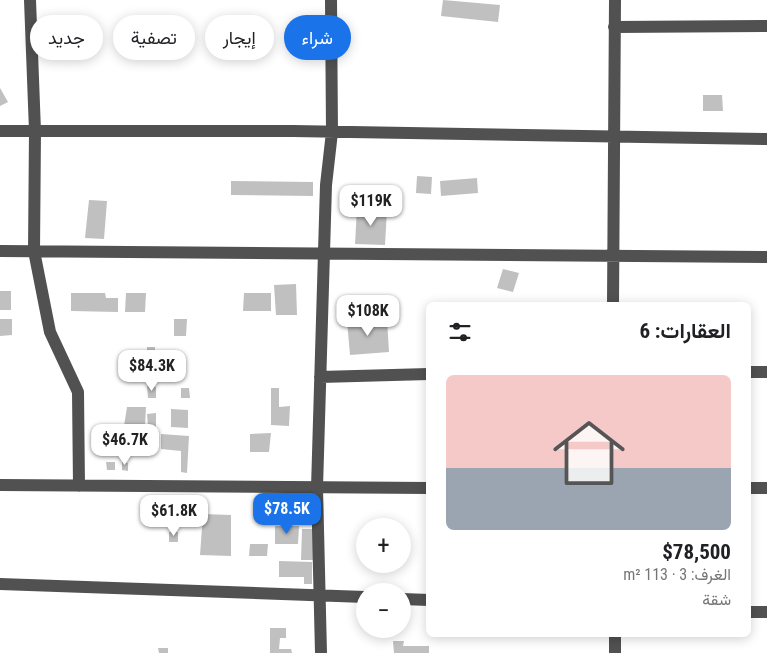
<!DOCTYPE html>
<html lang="ar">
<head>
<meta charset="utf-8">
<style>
  :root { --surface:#fff; --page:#f6f6f6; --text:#202124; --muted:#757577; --line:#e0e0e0; --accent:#1a73e8 }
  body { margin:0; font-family:"Roboto Condensed",Vazirmatn,sans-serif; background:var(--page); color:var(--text); direction:rtl; height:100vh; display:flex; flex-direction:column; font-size:19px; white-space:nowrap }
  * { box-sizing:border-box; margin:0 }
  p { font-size:16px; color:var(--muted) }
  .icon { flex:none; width:28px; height:28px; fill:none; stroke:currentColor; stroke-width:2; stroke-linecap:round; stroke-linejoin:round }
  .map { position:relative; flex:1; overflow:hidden; direction:ltr }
  .sheet { position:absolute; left:426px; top:302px; width:325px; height:335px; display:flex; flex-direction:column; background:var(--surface); border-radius:8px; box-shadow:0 2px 12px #0003; direction:rtl }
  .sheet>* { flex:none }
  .top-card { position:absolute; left:15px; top:15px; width:336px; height:45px; direction:rtl; display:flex; gap:10px }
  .controls { position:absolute; left:356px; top:518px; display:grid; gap:10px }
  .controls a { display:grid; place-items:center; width:55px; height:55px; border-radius:50%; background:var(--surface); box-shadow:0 2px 12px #0003; font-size:25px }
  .price { position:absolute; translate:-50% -42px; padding:0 11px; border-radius:10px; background:#fff; color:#222; font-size:16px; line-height:32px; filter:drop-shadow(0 1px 2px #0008) }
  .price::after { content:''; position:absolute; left:50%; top:30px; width:15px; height:11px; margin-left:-8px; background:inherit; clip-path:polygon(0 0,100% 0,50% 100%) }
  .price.selected { background:var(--accent); color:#fff }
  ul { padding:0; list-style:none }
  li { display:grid; align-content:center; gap:10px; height:265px; padding:0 20px }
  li+li { border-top:1px solid var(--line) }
  li span { display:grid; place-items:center; height:155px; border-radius:8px; color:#555 }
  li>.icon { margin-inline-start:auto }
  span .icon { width:90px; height:90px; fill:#fffc; stroke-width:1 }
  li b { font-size:21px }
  h2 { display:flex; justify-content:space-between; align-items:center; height:60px; padding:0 20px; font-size:21px }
  .pill { padding:0 18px; border-radius:22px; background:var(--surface); box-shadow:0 2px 12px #0003; font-size:18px; line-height:45px }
  .pill.selected { background:var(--accent); color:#fff }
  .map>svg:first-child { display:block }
</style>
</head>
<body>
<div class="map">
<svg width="767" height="653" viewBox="0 0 767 653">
  <rect width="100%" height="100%" fill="#fff"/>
  <path fill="#c0c0c0" d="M443 0 500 5 498 22 441 16Z
    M0 88 8 102 0 106Z
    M703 95H722L723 111H703Z
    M417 176 432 177 431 194 416 193Z
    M477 178 478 193 441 196 440 181Z
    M231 181 313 182V196L231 195Z
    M89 200 107 201 104 239 85 238Z
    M357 208 387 210 385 245 355 244Z
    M503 269 519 273 513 292 497 288Z
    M296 284 297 315H276L274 285Z
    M0 291H11V310H0Z
    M71 293H105L106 298H118V312L71 311Z
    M126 293H146L145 312H125Z
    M244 293H271V311H243Z
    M0 319H12V335L0 336Z
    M174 319H187L186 336H174Z
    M387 319 389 352 350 355 347 321Z
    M147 347H155V356H147Z
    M147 386 156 387V398H148Z
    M181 388H189L190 398H181Z
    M271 388H279V407L290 406 289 426 271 425Z
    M127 407H146L145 426H124Z
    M171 409 188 410V428L171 427Z
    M156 413V427L148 426 147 414Z
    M127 433H143V448L127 447Z
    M271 433 269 452H250V434Z
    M161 434 189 436 187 473 181 472V451L161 449Z
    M106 462H115V470H107Z
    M122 462 128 463V471L122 470Z
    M203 514 231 515V556L200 555Z
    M265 515H278V523H265Z
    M275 526H299L298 544H275Z
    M302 529H314L313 560H301Z
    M169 532H178V542H169Z
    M250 544H268L267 556H249Z
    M279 561 312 562V584H304V577H279Z
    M270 628H286V638H280L279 649H291L292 653H270Z
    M393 641H404L403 646H429V653H394Z
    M158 648H168V653H159Z"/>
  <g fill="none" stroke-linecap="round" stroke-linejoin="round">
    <path stroke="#515151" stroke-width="12" d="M30 0 35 131 34 251 50 332 78 392 79 486
      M614 27 767 26
      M0 131H293L767 139
      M0 251 767 257
      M613 305 615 0
      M749 372H767
      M320 377 429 374
      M0 485 429 488
      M749 488H767
      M0 584 365 597
      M402 599 429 600
      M749 612H767
      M615 635V653
      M321 653 317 488 326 185 332 132 331 0"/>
  </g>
</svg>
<div class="controls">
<a>+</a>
<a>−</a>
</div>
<b class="price" style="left:371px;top:227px">$119K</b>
<b class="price" style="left:368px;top:337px">$108K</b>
<b class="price" style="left:152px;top:392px">$84.3K</b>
<b class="price" style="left:125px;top:466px">$46.7K</b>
<b class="price selected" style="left:287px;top:535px">$78.5K</b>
<b class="price" style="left:174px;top:537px">$61.8K</b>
<div class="top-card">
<a class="pill selected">شراء</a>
<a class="pill">إيجار</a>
<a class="pill">تصفية</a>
<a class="pill">جديد</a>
</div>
<section class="sheet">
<h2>العقارات: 6<svg class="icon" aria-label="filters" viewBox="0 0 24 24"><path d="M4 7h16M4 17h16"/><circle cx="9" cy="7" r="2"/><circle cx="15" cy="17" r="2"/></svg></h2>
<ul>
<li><span style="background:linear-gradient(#f6c9c9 60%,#9aa5b1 0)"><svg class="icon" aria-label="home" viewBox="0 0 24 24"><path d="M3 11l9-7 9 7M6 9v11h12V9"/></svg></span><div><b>$78,500</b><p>الغرف: 3 · 113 m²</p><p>شقة</p></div></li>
</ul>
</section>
</div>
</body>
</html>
